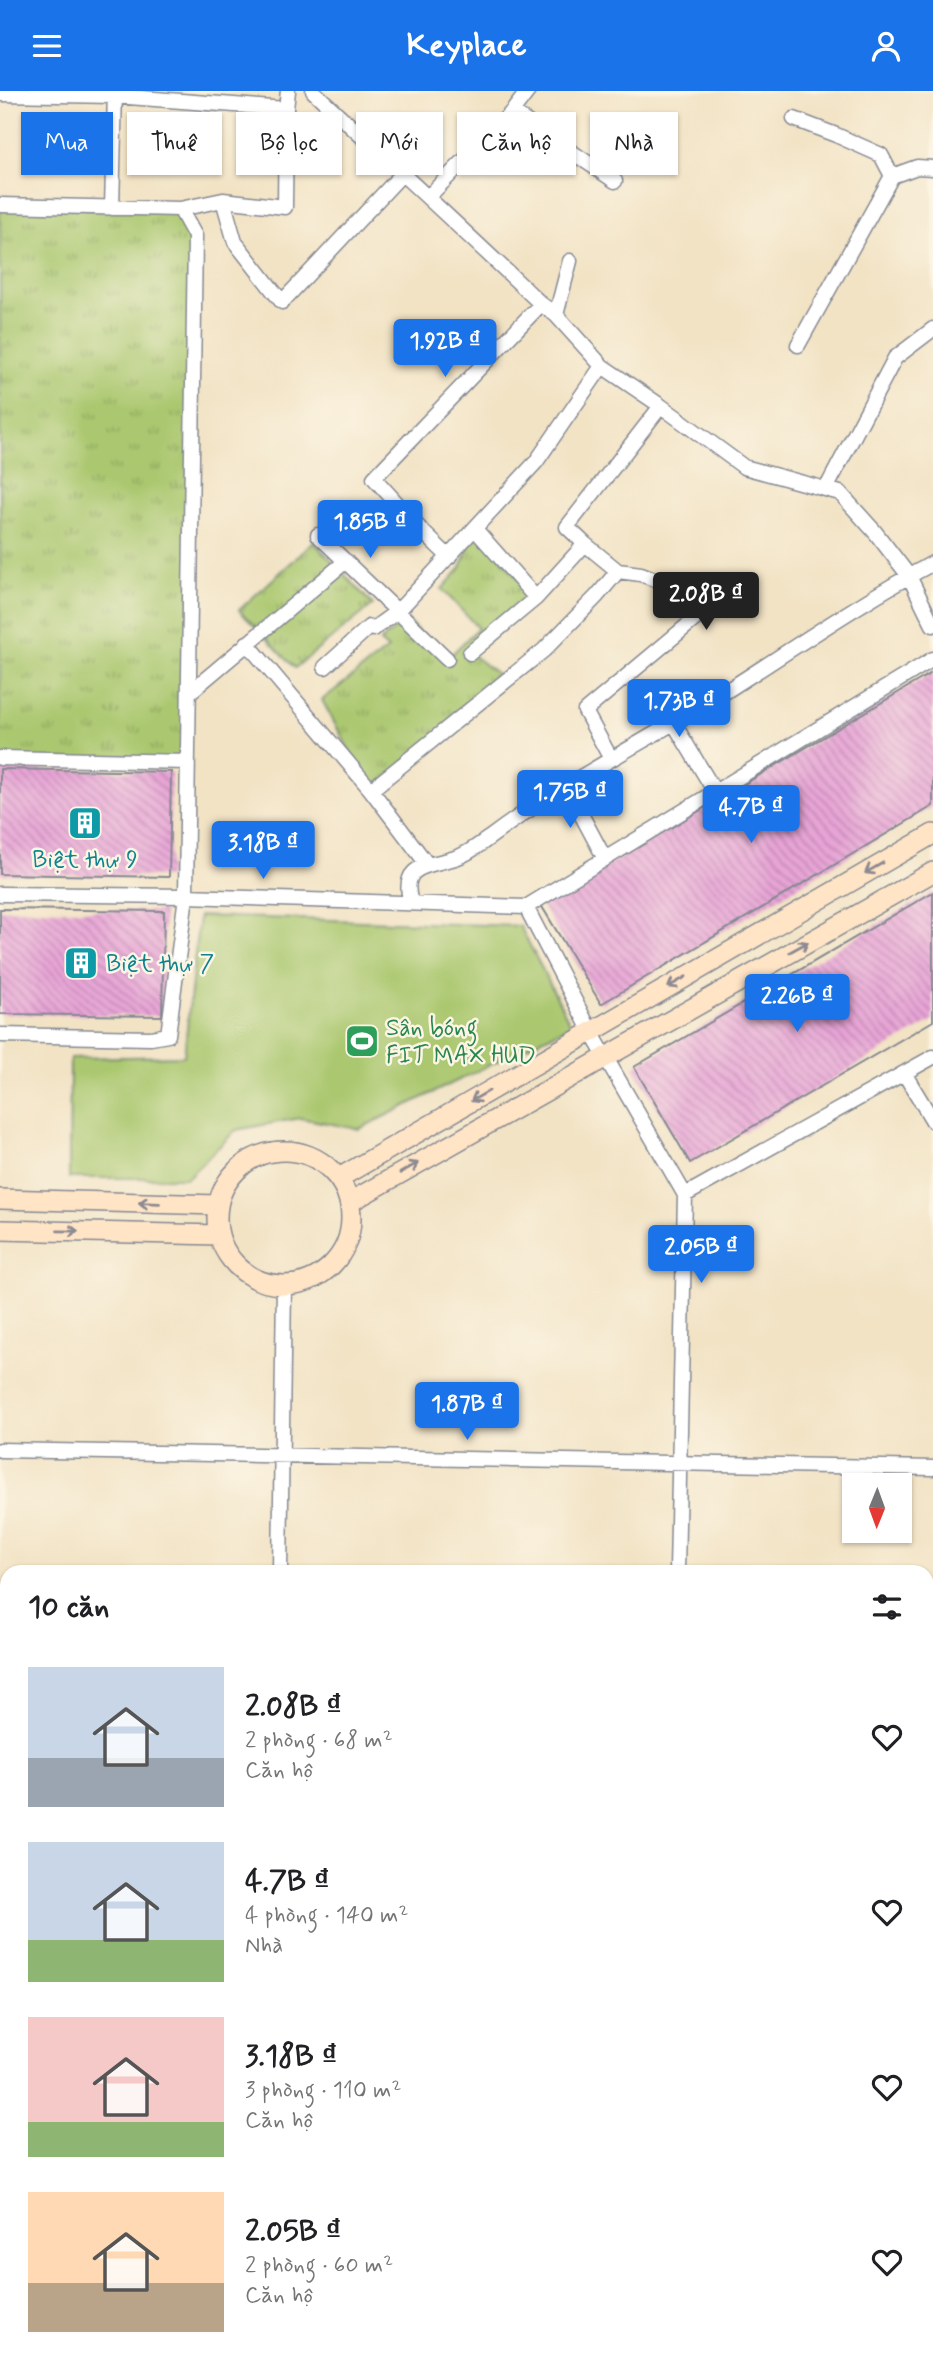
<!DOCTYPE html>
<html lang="vi">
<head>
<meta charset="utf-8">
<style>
  :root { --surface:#fff; --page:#f2f2f2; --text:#202124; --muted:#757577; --accent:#1a73e8 }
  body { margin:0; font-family:Mynerve,sans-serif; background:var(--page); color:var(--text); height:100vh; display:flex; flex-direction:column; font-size:26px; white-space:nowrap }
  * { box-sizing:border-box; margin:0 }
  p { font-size:23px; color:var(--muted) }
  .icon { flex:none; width:38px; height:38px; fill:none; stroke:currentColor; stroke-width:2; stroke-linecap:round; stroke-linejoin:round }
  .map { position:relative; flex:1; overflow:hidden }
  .panel { position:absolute; left:0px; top:1474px; width:934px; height:800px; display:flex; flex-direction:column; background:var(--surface); border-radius:21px 21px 0 0; box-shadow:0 2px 5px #0004 }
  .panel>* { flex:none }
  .banner { position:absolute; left:21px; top:21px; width:892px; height:63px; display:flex; gap:14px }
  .needle { width:46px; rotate:181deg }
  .fabs { position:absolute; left:842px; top:1382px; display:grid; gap:14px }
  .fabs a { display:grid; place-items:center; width:70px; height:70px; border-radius:0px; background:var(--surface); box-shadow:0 2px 5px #0004; font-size:35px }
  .price { position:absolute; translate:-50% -60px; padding:0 16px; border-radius:7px; background:var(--accent); color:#fff; font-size:23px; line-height:46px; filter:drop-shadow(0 2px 4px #0008) }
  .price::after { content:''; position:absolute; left:50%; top:42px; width:21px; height:16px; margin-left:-10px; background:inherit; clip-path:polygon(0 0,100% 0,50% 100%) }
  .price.on { background:#222; color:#fff }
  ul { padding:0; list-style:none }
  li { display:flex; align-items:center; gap:21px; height:175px; padding:0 28px }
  li span { display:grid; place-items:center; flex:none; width:196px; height:140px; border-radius:0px; color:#555 }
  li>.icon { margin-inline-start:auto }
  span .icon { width:84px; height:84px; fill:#fffc; stroke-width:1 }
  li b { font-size:30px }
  h2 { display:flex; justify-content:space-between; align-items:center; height:84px; padding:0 28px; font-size:30px }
  .tag { padding:0 24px; border-radius:0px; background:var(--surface); box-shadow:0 2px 5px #0004; font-size:24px; line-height:63px }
  .tag.on { background:var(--accent); color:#fff }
  header { display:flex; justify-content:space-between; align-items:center; height:91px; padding:0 28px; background:var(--accent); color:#fff; font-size:32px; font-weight:700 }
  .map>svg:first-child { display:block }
</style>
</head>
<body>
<header><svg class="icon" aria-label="menu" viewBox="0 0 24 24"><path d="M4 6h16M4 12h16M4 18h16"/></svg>Keyplace<svg class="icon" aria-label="person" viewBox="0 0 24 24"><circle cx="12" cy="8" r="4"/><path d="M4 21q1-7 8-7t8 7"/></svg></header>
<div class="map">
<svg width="933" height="2273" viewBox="0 0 933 2273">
  <defs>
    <pattern id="grass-tufts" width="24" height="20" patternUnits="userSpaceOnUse" patternTransform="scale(1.75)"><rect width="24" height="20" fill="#abc86f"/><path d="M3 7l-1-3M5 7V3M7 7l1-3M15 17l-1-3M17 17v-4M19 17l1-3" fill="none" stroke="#8aa35e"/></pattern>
    <pattern id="building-back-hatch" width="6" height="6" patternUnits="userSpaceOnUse" patternTransform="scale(1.75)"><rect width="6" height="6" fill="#e8a4d6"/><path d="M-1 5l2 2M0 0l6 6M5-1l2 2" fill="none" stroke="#bb86b1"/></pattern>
  </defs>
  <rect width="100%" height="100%" fill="#fcf5e5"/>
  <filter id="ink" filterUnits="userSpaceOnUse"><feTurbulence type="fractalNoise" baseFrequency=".0143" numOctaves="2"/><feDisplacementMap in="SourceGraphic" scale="14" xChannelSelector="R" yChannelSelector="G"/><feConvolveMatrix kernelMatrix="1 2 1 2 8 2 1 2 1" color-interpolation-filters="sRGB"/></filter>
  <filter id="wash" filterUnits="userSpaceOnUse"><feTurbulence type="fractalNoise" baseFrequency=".00686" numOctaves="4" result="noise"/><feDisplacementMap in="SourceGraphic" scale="28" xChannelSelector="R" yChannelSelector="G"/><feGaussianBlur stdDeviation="1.57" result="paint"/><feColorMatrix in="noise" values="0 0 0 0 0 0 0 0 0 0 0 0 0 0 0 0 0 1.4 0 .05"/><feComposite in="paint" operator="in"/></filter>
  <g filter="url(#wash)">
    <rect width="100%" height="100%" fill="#f2e3c5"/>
    <path fill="url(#grass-tufts)" stroke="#637c66" stroke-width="2" d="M0 114 180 118 195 145 188 671 0 667Z
      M475 438 536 507 471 563 505 589 371 699 322 609 388 558 380 551 406 528 447 568 478 537 442 498 461 477Z
      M314 451 373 514 295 577 239 519Z"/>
    <path fill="#abc86f" stroke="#637c66" stroke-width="2" d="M199 825 520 835 571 934 359 1038 300 1027 236 1039 187 1087H69L70 967 184 965Z"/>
    <g id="blocks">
      <path fill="url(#building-back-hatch)" d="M933 581V715L601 913 541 814Z
        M0 678 171 681 169 786 0 783Z
        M933 801V930L690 1072 634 976Z
        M0 818 164 820 162 925 0 923Z"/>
    </g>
  </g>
  <g filter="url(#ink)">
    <use href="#blocks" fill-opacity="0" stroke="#868992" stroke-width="2"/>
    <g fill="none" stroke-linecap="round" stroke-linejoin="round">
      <g stroke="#868992" stroke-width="17">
        <path id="street" d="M313 0C389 71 466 141 541 213L556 224 602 275 661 315 744 376 840 402 875 441 909 485 933 534
          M0 3 115 5 286 18
          M512 21 615 90
          M794 28 836 44 881 64 892 85
          M429 105 512 21 528 0
          M223 109 235 151 282 211 402 83
          M0 114 180 118 223 109 285 116 286 18 288 0
          M112 117 115 0
          M556 224 570 170
          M798 254 892 85 917 76 933 77
          M826 398 895 267 933 238
          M475 438 536 507
          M318 444 447 568
          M585 453 618 480 641 483 659 490 695 528 585 620 611 668
          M449 466 421 439 374 387 541 213
          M247 552 371 699 427 773
          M470 562 536 507 585 453 567 436 661 315
          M325 576 369 536 373 538 398 520 536 371 602 275
          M189 602 346 470
          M673 631 715 701
          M0 667 188 671
          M566 695 605 768
          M371 699 544 559 597 505 618 480
          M0 803 186 805 526 816 933 568
          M411 812C399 771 430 776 458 766 469 762 479 754 489 747 562 692 643 652 720 604 791 559 860 511 933 472
          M526 816 591 941 685 1104 677 1480
          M0 944 151 947 168 944 186 805 195 145 180 118
          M904 982 933 1030
          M685 1104 933 966
          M0 1359 933 1377
          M280 1480 284 1195
          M0 1516H7
          M928 1544H933
          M0 1656H7
          M928 1684H933
          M0 1799 7 1800
          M928 1818H933
          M0 1939H7
          M0 2078H7
          M280 2266 283 2273
          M881 2266 891 2273
          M655 2273 657 2266"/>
      </g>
      <g stroke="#868992" stroke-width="22">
        <path id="secondary" d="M217 1127a67 67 0 1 1 134 0a67 67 0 1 1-134 0Z
          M339 1087 933 743
          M0 1108 218 1114
          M350 1111 933 781
          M0 1139 219 1144"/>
      </g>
      <use href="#street" stroke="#fff" stroke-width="14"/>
      <use href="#secondary" stroke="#ffe4c6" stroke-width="19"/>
    </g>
    <defs><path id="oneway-shaft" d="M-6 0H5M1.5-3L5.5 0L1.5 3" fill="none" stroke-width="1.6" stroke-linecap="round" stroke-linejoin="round" transform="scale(1.75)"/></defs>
    <g stroke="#8d8a92">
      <use href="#oneway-shaft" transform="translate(874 777) rotate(150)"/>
      <use href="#oneway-shaft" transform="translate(799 856) rotate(-29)"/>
      <use href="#oneway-shaft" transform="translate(677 891) rotate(150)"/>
      <use href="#oneway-shaft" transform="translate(480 1005) rotate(150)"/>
      <use href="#oneway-shaft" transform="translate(409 1077) rotate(-30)"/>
      <use href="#oneway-shaft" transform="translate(149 1112) rotate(-178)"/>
      <use href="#oneway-shaft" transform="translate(68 1140) rotate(1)"/>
    </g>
  </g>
  <defs>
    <g id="building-square" transform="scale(1.75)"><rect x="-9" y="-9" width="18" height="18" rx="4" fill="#0f9aa8" stroke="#fcf5e5"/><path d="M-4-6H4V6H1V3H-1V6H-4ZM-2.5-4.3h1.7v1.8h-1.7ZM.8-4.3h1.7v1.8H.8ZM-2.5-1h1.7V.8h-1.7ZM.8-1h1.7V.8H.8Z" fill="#fff"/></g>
    <g id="stadium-square" transform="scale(1.75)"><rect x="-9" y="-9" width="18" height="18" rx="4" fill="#2e9e5b" stroke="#fcf5e5"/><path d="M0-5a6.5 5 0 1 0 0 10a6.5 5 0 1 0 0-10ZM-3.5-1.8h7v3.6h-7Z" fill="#fff"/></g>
  </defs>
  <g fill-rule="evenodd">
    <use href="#building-square" x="85" y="732"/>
    <use href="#building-square" x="81" y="872"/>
    <use href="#stadium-square" x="362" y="950"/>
  </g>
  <g text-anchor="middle" stroke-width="5" stroke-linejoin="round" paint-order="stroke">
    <g font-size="24" fill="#0d838f" stroke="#fcf5e5">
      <text x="85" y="776">Biệt thự 9</text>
      <text x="106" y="880" text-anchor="start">Biệt thự 7</text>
    </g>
    <g font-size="24" fill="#27864d" stroke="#fcf5e5" text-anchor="start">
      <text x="386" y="944">Sân bóng<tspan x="386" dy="28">FIT MAX HUD</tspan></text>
    </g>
  </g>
</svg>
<div class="fabs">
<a><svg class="needle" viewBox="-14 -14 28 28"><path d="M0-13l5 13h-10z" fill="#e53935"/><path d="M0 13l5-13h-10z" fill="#757577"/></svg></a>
</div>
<b class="price" style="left:445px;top:288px">1.92B ₫</b>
<b class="price" style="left:370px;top:469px">1.85B ₫</b>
<b class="price on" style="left:706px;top:541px">2.08B ₫</b>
<b class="price" style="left:679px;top:648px">1.73B ₫</b>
<b class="price" style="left:570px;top:739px">1.75B ₫</b>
<b class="price" style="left:751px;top:754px">4.7B ₫</b>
<b class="price" style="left:263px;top:790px">3.18B ₫</b>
<b class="price" style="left:797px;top:943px">2.26B ₫</b>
<b class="price" style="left:701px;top:1194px">2.05B ₫</b>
<b class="price" style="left:467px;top:1351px">1.87B ₫</b>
<div class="banner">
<a class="tag on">Mua</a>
<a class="tag">Thuê</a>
<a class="tag">Bộ lọc</a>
<a class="tag">Mới</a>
<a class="tag">Căn hộ</a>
<a class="tag">Nhà</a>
</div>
<section class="panel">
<h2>10 căn<svg class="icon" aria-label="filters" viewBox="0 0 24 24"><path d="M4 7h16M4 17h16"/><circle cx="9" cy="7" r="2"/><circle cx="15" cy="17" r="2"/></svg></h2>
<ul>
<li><span style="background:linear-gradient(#c9d6e8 65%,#9aa5b1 0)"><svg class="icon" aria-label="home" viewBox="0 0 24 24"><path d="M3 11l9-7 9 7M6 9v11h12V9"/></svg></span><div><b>2.08B ₫</b><p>2 phòng · 68 m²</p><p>Căn hộ</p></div><svg class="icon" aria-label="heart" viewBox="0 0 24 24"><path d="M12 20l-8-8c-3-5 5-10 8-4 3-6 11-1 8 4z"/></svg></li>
<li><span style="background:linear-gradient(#c9d6e8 70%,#8fb573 0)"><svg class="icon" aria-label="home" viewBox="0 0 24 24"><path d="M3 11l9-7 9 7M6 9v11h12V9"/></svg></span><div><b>4.7B ₫</b><p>4 phòng · 140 m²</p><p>Nhà</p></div><svg class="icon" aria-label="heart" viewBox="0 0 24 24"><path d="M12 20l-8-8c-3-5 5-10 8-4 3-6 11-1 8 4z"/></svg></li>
<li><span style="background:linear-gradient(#f6c9c9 75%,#8fb573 0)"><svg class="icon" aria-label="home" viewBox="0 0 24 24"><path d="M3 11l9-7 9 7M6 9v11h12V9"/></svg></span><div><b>3.18B ₫</b><p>3 phòng · 110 m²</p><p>Căn hộ</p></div><svg class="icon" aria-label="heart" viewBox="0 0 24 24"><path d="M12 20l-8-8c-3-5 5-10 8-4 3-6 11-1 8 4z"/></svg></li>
<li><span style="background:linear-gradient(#ffd9b3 65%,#b9a48a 0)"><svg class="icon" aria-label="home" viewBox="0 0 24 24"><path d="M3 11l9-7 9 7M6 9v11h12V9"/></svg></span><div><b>2.05B ₫</b><p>2 phòng · 60 m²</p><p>Căn hộ</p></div><svg class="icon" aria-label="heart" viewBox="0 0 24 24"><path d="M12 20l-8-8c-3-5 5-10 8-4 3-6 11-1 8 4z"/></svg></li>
</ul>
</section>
</div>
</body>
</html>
